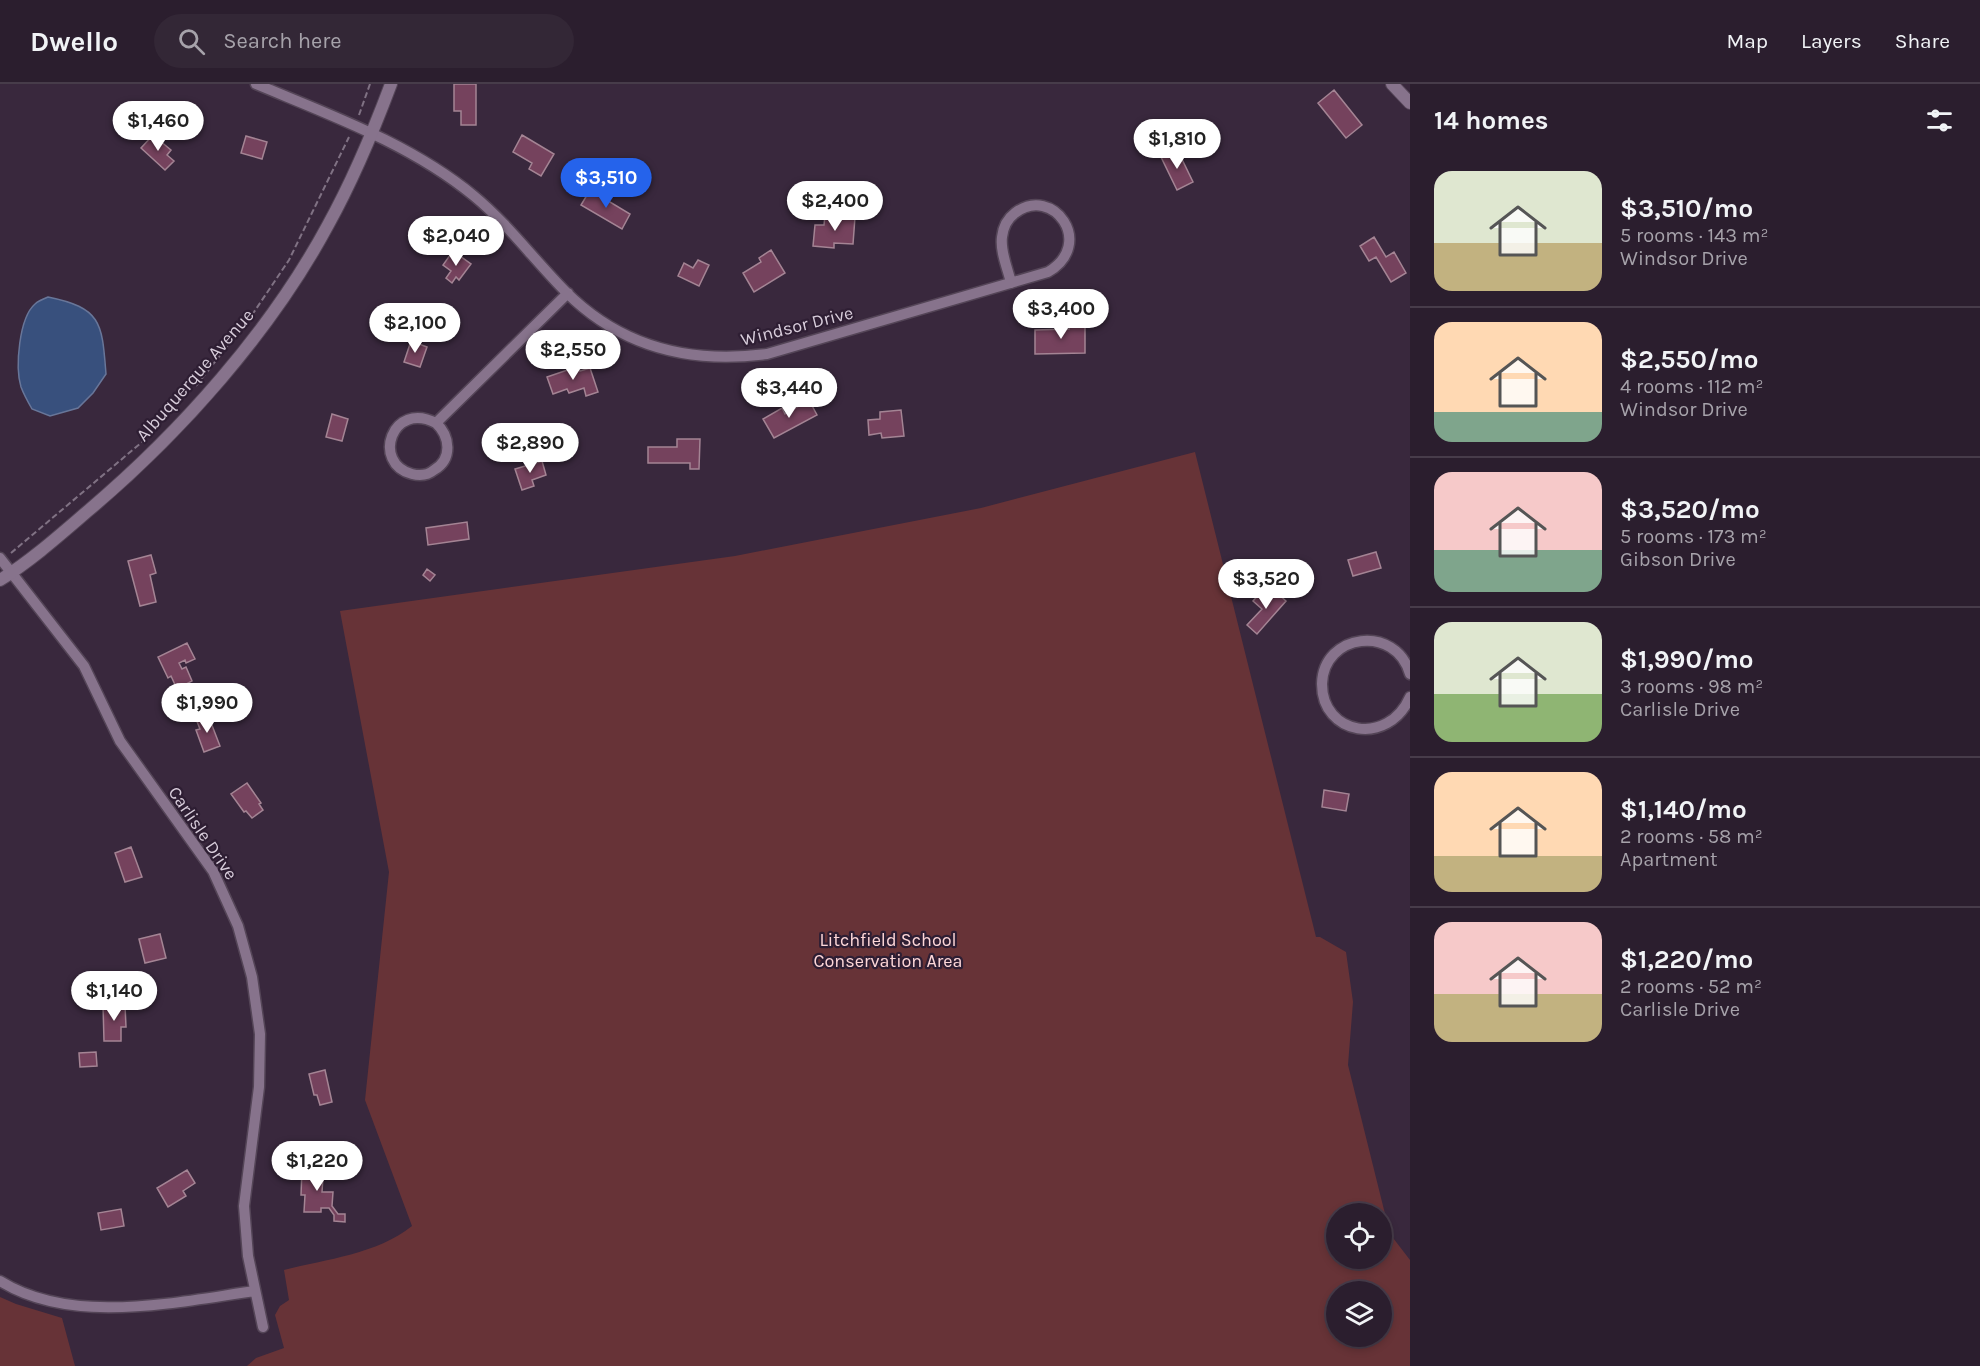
<!DOCTYPE html>
<html lang="en">
<head>
<meta charset="utf-8">
<style>
  :root { --surface:#2b1e2e; --page:#332736; --text:#f1f3f6; --muted:#a6a2aa; --line:#473c4a; --accent:#2563eb }
  body { margin:0; font-family:Karla,sans-serif; background:var(--page); color:var(--text); height:100vh; display:flex; flex-direction:column; font-size:22px; white-space:nowrap }
  * { box-sizing:border-box; margin:0 }
  p { font-size:20px; color:var(--muted) }
  .icon { flex:none; width:33px; height:33px; fill:none; stroke:currentColor; stroke-width:2; stroke-linecap:round; stroke-linejoin:round }
  .map { position:relative; flex:1; overflow:hidden }
  .side { display:flex; flex-direction:column; background:var(--surface); width:570px }
  .side>* { flex:none }
  .fabs { position:absolute; left:1326px; top:1119px; display:grid; gap:12px }
  .fabs a { display:grid; place-items:center; width:66px; height:66px; border-radius:50%; background:var(--surface); box-shadow:0 3px 9px #0003,0 0 0 2px var(--line); font-size:30px }
  .price { position:absolute; translate:-50% -51px; padding:0 14px; border-radius:21px; background:#fff; color:#222; font-size:20px; line-height:39px; filter:drop-shadow(0 2px 3px #0008) }
  .price::after { content:''; position:absolute; left:50%; top:36px; width:18px; height:14px; margin-left:-9px; background:inherit; clip-path:polygon(0 0,100% 0,50% 100%) }
  .price.on { background:var(--accent); color:#fff }
  ul { padding:0; list-style:none }
  li { display:flex; align-items:center; gap:18px; height:150px; padding:0 24px }
  li+li { border-top:2px solid var(--line) }
  li span { display:grid; place-items:center; flex:none; width:168px; height:120px; border-radius:18px; color:#555 }
  li>.icon { margin-inline-start:auto }
  span .icon { width:72px; height:72px; fill:#fffc; stroke-width:1 }
  li b { font-size:26px }
  h2 { display:flex; justify-content:space-between; align-items:center; height:72px; padding:0 24px; font-size:26px }
  header { display:flex; align-items:center; gap:36px; box-sizing:border-box; height:84px; padding:0 30px; background:var(--surface); border-bottom:2px solid var(--line) }
  header strong { font-size:28px }
  nav { display:flex; gap:33px; margin-inline-start:auto; font-size:21px }
  .search { width:420px; height:54px; background:var(--page); display:flex; align-items:center; gap:15px; box-sizing:border-box; padding:0 21px; border-radius:33px; color:var(--muted); font-size:22px }
  main { display:flex; flex:1; min-height:0 }
  .map>svg:first-child { display:block }
</style>
</head>
<body>
<header>
<strong>Dwello</strong>
<div class="search"><svg class="icon" aria-label="search" viewBox="0 0 24 24"><circle cx="10" cy="10" r="6"/><path d="M15 15l6 6"/></svg>Search here</div>
<nav><a>Map</a><a>Layers</a><a>Share</a></nav>
</header>
<main>
<div class="map">
<svg width="1410" height="1282" viewBox="0 0 1410 1282">
  <rect width="100%" height="100%" fill="#39283d"/>
  <path fill="#673337" fill-rule="evenodd" d="M1195 368 1316 853H1320L1346 868 1353 918 1348 981 1390 1150 1410 1176V1282H247L256 1274 284 1264 275 1231 280 1222 289 1216 284 1186C327 1175 377 1170 412 1142L365 1016 389 788 340 527 735 472 981 424ZM1336 1130H1382V1174H1336ZM1336 1208H1382V1252H1336Z
    M0 1213 16 1220 62 1234 75 1282H0Z"/>
  <path fill="#38507d" stroke="#687699" stroke-width="1.5" d="M48 213C102 224 102 239 106 290L93 309 78 324 50 332 32 325C28 318 24 311 21 303 15 283 19 234 35 220 38 217 43 215 48 213Z"/>
  <path fill="#75425d" stroke="#a48494" stroke-width="1.5" d="M454 0H476V41H461V27H454Z
    M1334 6 1362 41 1346 54 1318 19Z
    M153 51 171 66 167 71 174 77 165 86 141 64Z
    M522 51 554 70 541 92 529 85 532 79 513 68Z
    M246 52 267 58 262 75 241 69Z
    M1177 65 1193 98 1177 106 1161 73Z
    M590 106 630 130 622 145 581 121Z
    M825 131 855 133 853 160 834 159V164L813 162 815 141H824Z
    M1374 153 1386 173 1394 168 1406 189 1391 198 1376 173 1369 177 1360 162Z
    M771 166 785 189 754 208 743 189 761 178 759 174Z
    M453 167 471 180 459 196 456 193 452 199 446 194 451 187 443 181Z
    M698 176 709 181 699 202 678 192 684 179 693 184Z
    M1069 240H1085V269L1035 270V246L1069 245Z
    M411 257 427 263 420 283 404 278Z
    M579 282 580 287 590 284 598 308 586 312 584 304 569 309 567 305 553 310 547 293Z
    M809 316 817 331 774 354 763 335 782 324 785 330Z
    M901 326 904 352 882 354 881 349 869 351 868 336 880 335V328Z
    M332 330 348 335 342 357 326 353Z
    M677 355H700L699 385H690V379H648V363H677Z
    M542 377 546 391 532 396 534 402 522 406 515 385Z
    M467 438 469 455 428 461 426 444Z
    M1376 468 1381 484 1353 492 1348 476Z
    M151 471 156 489 150 491 156 518 140 522 128 477Z
    M427 485 435 491 430 497 423 491Z
    M1275 507 1286 517 1257 550 1247 541 1262 525 1253 517 1261 508 1268 515Z
    M187 559 195 575 186 579 185 576 179 579 182 585 186 583 192 597 177 605 171 592 168 594 158 573Z
    M208 631 220 662 204 668 196 646 200 645 196 635Z
    M247 699 261 719 259 720 263 726 252 734 246 727 244 728 231 710Z
    M1324 706 1349 710 1346 727 1322 723Z
    M131 763 142 793 125 798 115 769Z
    M160 850 166 874 145 879 139 855Z
    M103 921H125L126 943H121V957H104Z
    M96 968 97 982 80 983 79 969Z
    M325 986 332 1018 320 1021 317 1011H314L309 990Z
    M308 1079H324L322 1108H333L332 1122 338 1130H345V1138L334 1137V1131L329 1124H321V1128H304L305 1111H301L302 1086 308 1087Z
    M187 1086 195 1099 183 1107 186 1112 168 1123 157 1104Z
    M121 1125 124 1142 101 1146 98 1129Z"/>
  <g fill="none" stroke-linecap="round" stroke-linejoin="round">
    <g stroke="#544557" stroke-width="13">
      <path id="minor" d="M256 0C330 31 411 60 474 112 508 140 535 177 566 208 621 263 691 280 767 270L1048 188C1096 160 1053 100 1015 129 1007 135 1003 144 1002 153 1000 168 1008 185 1011 199
        M436 339C450 352 453 375 434 386 428 391 420 392 412 390 371 379 392 316 436 339L568 209
        M0 474 84 582 120 657 213 787 238 842 252 893 260 950 259 1003 244 1122 248 1172 263 1243
        M1410 590C1396 540 1323 549 1322 600 1322 651 1388 663 1410 613
        M0 1197C72 1242 176 1218 255 1207"/>
    </g>
    <g stroke="#544557" stroke-width="14">
      <path id="tertiary" d="M1392 0 1410 19
        M0 496C32 476 61 450 89 426 181 348 271 247 328 141 353 96 373 48 391 0"/>
    </g>
    <path stroke="#807284" stroke-width="2" stroke-dasharray="6 3" stroke-linecap="butt" d="M359 31 370 0
      M196 302 254 228 289 176 349 53
      M11 469 142 358"/>
    <use href="#minor" stroke="#87738c" stroke-width="10"/>
    <use href="#tertiary" stroke="#87738c" stroke-width="12"/>
  </g>
  <g text-anchor="middle" stroke-width="4.5" stroke-linejoin="round" paint-order="stroke">
    <g font-size="18" fill="#d8cddb" stroke="#2e1e33">
      <text transform="translate(797 242) rotate(-14)" y="6">Windsor Drive</text>
      <text transform="translate(195 291) rotate(-49)" y="6">Albuquerque Avenue</text>
      <text transform="translate(203 749) rotate(56)" y="6">Carlisle Drive</text>
    </g>
    <g font-size="18" fill="#fed7d8" stroke="#2e1e33">
      <text x="888" y="862">Litchfield School<tspan x="888" dy="21">Conservation Area</tspan></text>
    </g>
  </g>
</svg>
<div class="fabs">
<a><svg class="icon" aria-label="locate" viewBox="0 0 24 24"><circle cx="12" cy="12" r="6"/><path d="M12 2v4M12 18v4M2 12h4M18 12h4"/></svg></a>
<a><svg class="icon" aria-label="layers" viewBox="0 0 24 24"><path d="M12 4l9 5-9 5-9-5zM3 14l9 5 9-5"/></svg></a>
</div>
<b class="price" style="left:158px;top:68px">$1,460</b>
<b class="price" style="left:1177px;top:86px">$1,810</b>
<b class="price on" style="left:606px;top:125px">$3,510</b>
<b class="price" style="left:835px;top:148px">$2,400</b>
<b class="price" style="left:456px;top:183px">$2,040</b>
<b class="price" style="left:1061px;top:256px">$3,400</b>
<b class="price" style="left:415px;top:270px">$2,100</b>
<b class="price" style="left:573px;top:297px">$2,550</b>
<b class="price" style="left:789px;top:335px">$3,440</b>
<b class="price" style="left:530px;top:390px">$2,890</b>
<b class="price" style="left:1266px;top:526px">$3,520</b>
<b class="price" style="left:207px;top:650px">$1,990</b>
<b class="price" style="left:114px;top:938px">$1,140</b>
<b class="price" style="left:317px;top:1108px">$1,220</b>
</div>
<section class="side">
<h2>14 homes<svg class="icon" aria-label="filters" viewBox="0 0 24 24"><path d="M4 7h16M4 17h16"/><circle cx="9" cy="7" r="2"/><circle cx="15" cy="17" r="2"/></svg></h2>
<ul>
<li><span style="background:linear-gradient(#dfe7d0 60%,#c2b280 0)"><svg class="icon" aria-label="home" viewBox="0 0 24 24"><path d="M3 11l9-7 9 7M6 9v11h12V9"/></svg></span><div><b>$3,510/mo</b><p>5 rooms · 143 m²</p><p>Windsor Drive</p></div></li>
<li><span style="background:linear-gradient(#ffd9b3 75%,#7fa58c 0)"><svg class="icon" aria-label="home" viewBox="0 0 24 24"><path d="M3 11l9-7 9 7M6 9v11h12V9"/></svg></span><div><b>$2,550/mo</b><p>4 rooms · 112 m²</p><p>Windsor Drive</p></div></li>
<li><span style="background:linear-gradient(#f6c9c9 65%,#7fa58c 0)"><svg class="icon" aria-label="home" viewBox="0 0 24 24"><path d="M3 11l9-7 9 7M6 9v11h12V9"/></svg></span><div><b>$3,520/mo</b><p>5 rooms · 173 m²</p><p>Gibson Drive</p></div></li>
<li><span style="background:linear-gradient(#dfe7d0 60%,#8fb573 0)"><svg class="icon" aria-label="home" viewBox="0 0 24 24"><path d="M3 11l9-7 9 7M6 9v11h12V9"/></svg></span><div><b>$1,990/mo</b><p>3 rooms · 98 m²</p><p>Carlisle Drive</p></div></li>
<li><span style="background:linear-gradient(#ffd9b3 70%,#c2b280 0)"><svg class="icon" aria-label="home" viewBox="0 0 24 24"><path d="M3 11l9-7 9 7M6 9v11h12V9"/></svg></span><div><b>$1,140/mo</b><p>2 rooms · 58 m²</p><p>Apartment</p></div></li>
<li><span style="background:linear-gradient(#f6c9c9 60%,#c2b280 0)"><svg class="icon" aria-label="home" viewBox="0 0 24 24"><path d="M3 11l9-7 9 7M6 9v11h12V9"/></svg></span><div><b>$1,220/mo</b><p>2 rooms · 52 m²</p><p>Carlisle Drive</p></div></li>
</ul>
</section>
</main>
</body>
</html>
